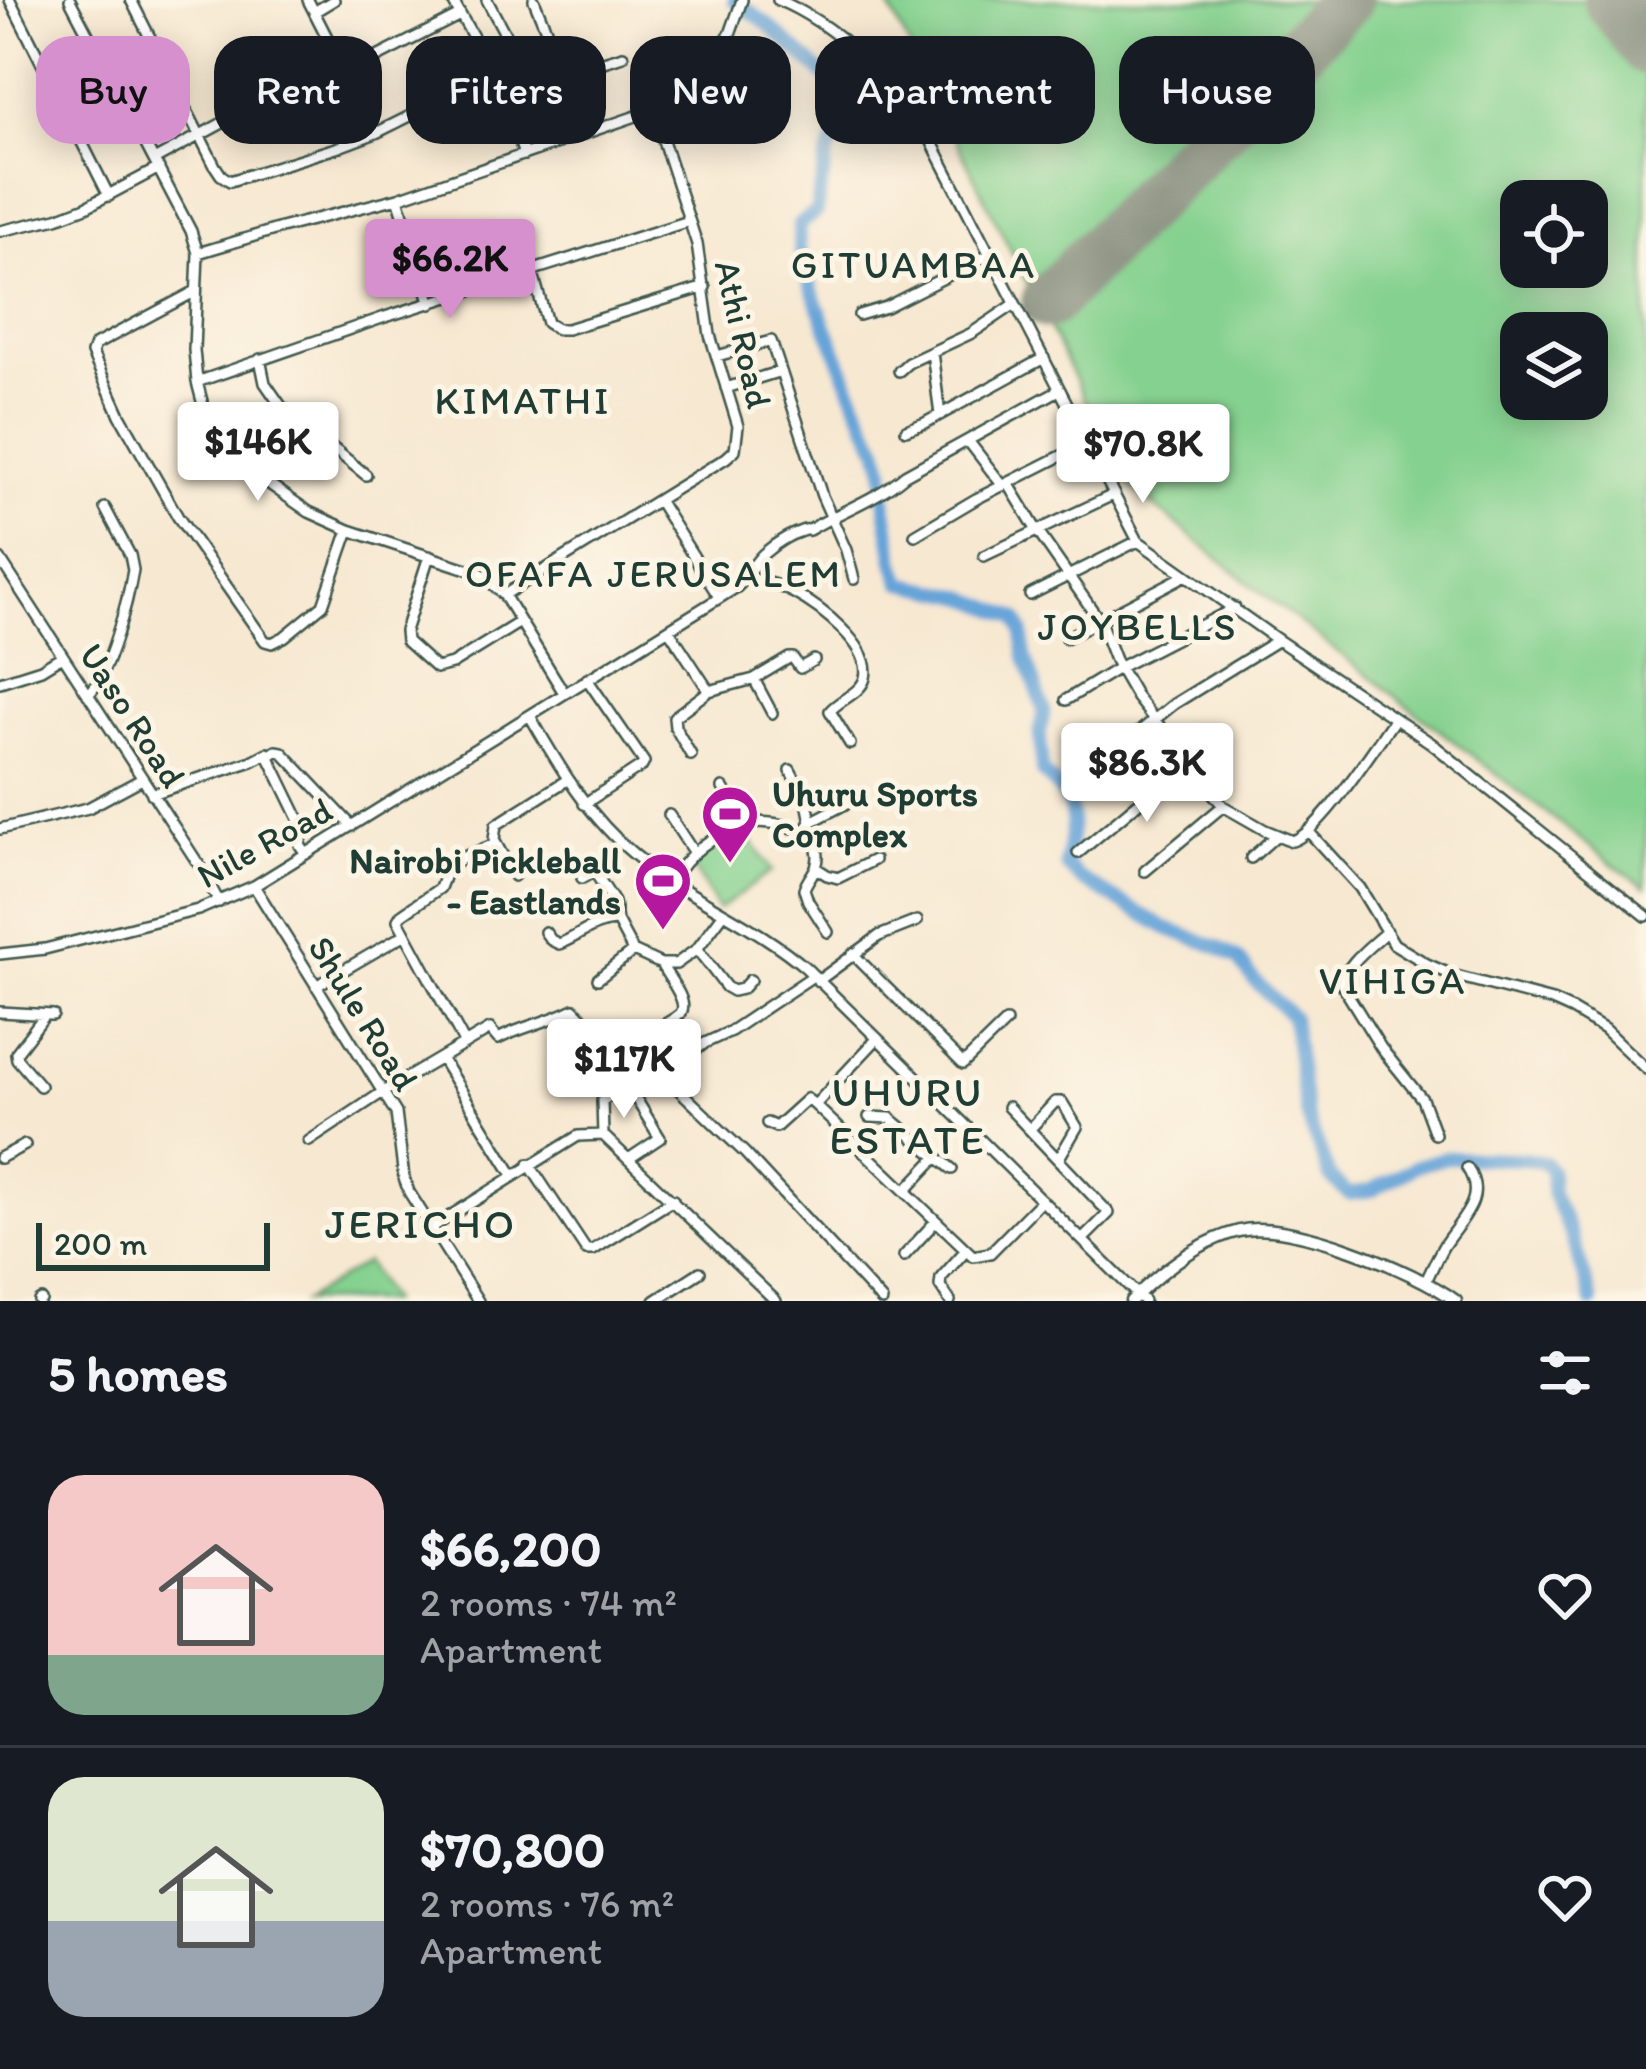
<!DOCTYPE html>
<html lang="en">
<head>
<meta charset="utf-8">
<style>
  :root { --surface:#171b24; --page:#20242c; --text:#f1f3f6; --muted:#9ea1a6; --line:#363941; --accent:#d690ce }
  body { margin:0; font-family:Itim,sans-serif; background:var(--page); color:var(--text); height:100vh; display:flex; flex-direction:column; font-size:45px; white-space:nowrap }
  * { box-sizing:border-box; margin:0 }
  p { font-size:39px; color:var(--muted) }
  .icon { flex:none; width:66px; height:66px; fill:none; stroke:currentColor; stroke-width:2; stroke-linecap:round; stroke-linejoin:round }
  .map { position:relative; height:1301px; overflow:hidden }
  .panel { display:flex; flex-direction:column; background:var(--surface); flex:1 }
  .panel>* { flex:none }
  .hud { position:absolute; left:36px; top:36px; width:1575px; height:108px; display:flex; gap:24px }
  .tools { position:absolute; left:1500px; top:180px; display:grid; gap:24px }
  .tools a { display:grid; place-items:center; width:108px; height:108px; border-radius:24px; background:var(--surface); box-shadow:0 6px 30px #0003; font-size:60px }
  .scale { position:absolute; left:36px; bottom:30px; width:234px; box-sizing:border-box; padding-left:12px; border:6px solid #1f3d34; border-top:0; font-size:33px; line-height:42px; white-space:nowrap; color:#1f3d34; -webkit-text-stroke:9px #fcf5e5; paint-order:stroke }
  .price { position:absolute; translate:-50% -102px; padding:0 27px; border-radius:12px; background:#fff; color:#222; font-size:39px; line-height:78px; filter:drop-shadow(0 3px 6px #0008) }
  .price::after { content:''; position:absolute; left:50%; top:72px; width:36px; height:27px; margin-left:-18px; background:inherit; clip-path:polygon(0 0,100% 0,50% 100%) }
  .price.on { background:var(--accent); color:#111 }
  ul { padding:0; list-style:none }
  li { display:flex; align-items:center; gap:36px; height:300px; padding:0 48px }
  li+li { border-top:3px solid var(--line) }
  li span { display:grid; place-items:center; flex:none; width:336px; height:240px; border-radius:36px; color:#555 }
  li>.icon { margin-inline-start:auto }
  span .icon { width:144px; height:144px; fill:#fffc; stroke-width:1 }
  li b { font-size:51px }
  h2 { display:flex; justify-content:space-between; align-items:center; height:144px; padding:0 48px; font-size:51px }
  .tag { padding:0 42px; border-radius:36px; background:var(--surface); box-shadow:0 6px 30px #0003; font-size:42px; line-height:108px }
  .tag.on { background:var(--accent); color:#111 }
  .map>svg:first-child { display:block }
</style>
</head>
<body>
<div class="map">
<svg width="1646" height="1301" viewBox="0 0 1646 1301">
  <rect width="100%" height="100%" fill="#fcf5e5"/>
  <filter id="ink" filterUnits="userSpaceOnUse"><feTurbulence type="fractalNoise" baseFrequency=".00833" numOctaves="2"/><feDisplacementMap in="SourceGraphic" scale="24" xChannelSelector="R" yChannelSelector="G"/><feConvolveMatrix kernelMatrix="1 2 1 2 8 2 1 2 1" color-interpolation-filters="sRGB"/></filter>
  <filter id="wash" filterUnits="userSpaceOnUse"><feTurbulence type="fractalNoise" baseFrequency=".004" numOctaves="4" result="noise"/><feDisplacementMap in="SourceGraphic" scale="48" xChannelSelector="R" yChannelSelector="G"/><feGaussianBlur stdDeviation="2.7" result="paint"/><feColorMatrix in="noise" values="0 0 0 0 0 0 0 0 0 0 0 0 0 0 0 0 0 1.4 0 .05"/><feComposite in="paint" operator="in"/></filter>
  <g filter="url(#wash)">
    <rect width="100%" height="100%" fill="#f7e8d1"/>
    <path fill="#85d18f" stroke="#528762" stroke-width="3" fill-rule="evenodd" d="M886 0H1646V887L1610 862 1259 591 1127 484ZM1587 201V267H1521V201ZM1587 333V399H1521V333Z
      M742 826 772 871 718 910 688 859Z
      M366 1262 390 1301H304Z"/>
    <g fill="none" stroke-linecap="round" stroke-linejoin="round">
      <path stroke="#66a4d8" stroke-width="14" d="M734 0 767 24 832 82 845 102 844 124 835 136 827 157 816 212 799 225V247L810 285 856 401 879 450 884 466 886 509 895 562 902 583 963 596 1017 618 1023 633 1025 655 1044 710 1040 732 1042 772C1081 808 1073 816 1066 865L1080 879 1168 929 1218 947 1239 960 1253 979 1292 1017 1306 1114 1330 1177 1349 1194 1372 1190 1416 1166 1447 1157 1524 1159 1545 1163 1551 1172 1552 1193 1572 1237 1592 1301"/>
      <path stroke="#8b9282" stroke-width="54" d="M1610 0 1646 48
        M1048 302 1346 0"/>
    </g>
  </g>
  <g filter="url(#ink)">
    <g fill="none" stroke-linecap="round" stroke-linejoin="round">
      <g stroke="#3f574c" stroke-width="14">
        <path id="minor" d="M10 0 109 196
          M70 0 191 231 198 253 194 350 197 382 208 424 220 440 245 467 309 512 349 530 482 574 504 595 564 693
          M131 0 215 166 221 175 230 181 336 148 376 133 494 74
          M308 0 376 133
          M452 0 500 84 524 155
          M487 0 530 81
          M778 0C833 23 891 78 924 127L1138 541 1278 640 1431 743 1646 916
          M314 12 334 0
          M558 59 564 70 571 72 623 56
          M346 73 460 15
          M509 105 530 81 558 59 534 0
          M154 160 339 60
          M398 198 431 304
          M0 231 57 218 86 207 159 168
          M198 253 281 228 398 198 639 115 679 88 708 63 730 34 742 0
          M532 271 547 323 557 329H567L705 287
          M196 291 95 345 92 353 120 415 178 517 265 641 272 643 284 637 323 605 349 530
          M859 315 886 307 989 255
          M932 352 940 415
          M717 356 771 341 822 496 846 550 854 579
          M260 359 265 383 281 406 366 475
          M899 371 908 363 972 333 1015 304
          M197 382 385 317 689 221
          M726 388 781 371
          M906 430 925 423 1044 358
          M969 442 1003 486
          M1008 483 1036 529 1100 621 1115 660 1137 698 1223 806 1265 830 1292 841C1318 835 1375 746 1394 720
          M658 500 719 597
          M915 535 976 499 1087 443
          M429 556 405 631 406 641 436 668 452 664 520 622
          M984 556 1113 495
          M0 559 199 865 219 902
          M747 578C764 581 779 585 794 593 818 606 873 646 865 678 861 693 839 700 830 711L850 744
          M504 595 726 458 735 450 738 426 710 335 697 244 652 107
          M1030 595 1138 541
          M669 630 709 691 754 679 772 713
          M1066 638 1186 575
          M754 679 789 658H793L800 668 814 660
          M0 682 41 669 62 656
          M88 695C109 675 128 600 133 570L130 555 105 508
          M1066 700 1120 667 1235 608
          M530 716C560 768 589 818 636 856 689 899 754 923 806 968L1144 1301
          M691 755 675 727 674 717 709 691
          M269 756 276 751 282 752 352 826
          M790 770 807 802 811 822
          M1077 774 1115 751 1174 704 1278 640
          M723 788 746 824
          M152 794 252 761 267 753 304 829 300 845 306 854
          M584 804 642 766 644 762 587 679
          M669 815 694 853
          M0 829 88 808 142 779
          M1308 831 1360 888 1394 944 1427 964 1452 975 1552 1001 1572 1010 1604 1029 1646 1069
          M804 833 811 822 851 801
          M1078 853 1138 803 1191 766
          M1251 858 1277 835
          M816 868 827 875 838 878 874 860
          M1145 871 1223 806
          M514 876 494 840 496 825 567 780
          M582 878 593 872 596 874 614 902 617 921 633 951 661 964H676L697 949 724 913
          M672 882C685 855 716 832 745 824 770 818 826 828 817 864 815 872 807 880 804 889L808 901 828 932
          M254 886 396 1113 404 1178 409 1192 478 1301
          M1387 931C1371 946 1345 964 1342 985L1381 1048 1422 1099 1435 1134
          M545 932 551 940 559 944C580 936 594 921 617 921
          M697 949 726 987 733 991 742 989 750 980
          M0 954 45 949 198 910 254 886 737 587C749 576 754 560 767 551 775 544 789 535 799 532 815 526 801 535 816 526 846 509 878 498 905 475L1059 390
          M853 954 963 1064 1006 1022
          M813 976 731 1031 705 1043 670 1070 678 1089 745 1153 882 1301
          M598 979 633 951
          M818 981 879 936 917 921
          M316 986 404 935
          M0 1012 53 1015
          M877 1039 815 1105 973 1256 990 1253 1042 1200
          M659 1042 654 1031C660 1026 676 1019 681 1013 689 1001 667 976 661 964
          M465 1044 398 920 401 915 440 888 446 872 454 864 464 857 495 844
          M441 1058 513 1175
          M40 1086 17 1059 16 1053 45 1015
          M1008 1107 1109 1213 1082 1240
          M869 1117 890 1118 937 1157 906 1190
          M767 1123 776 1127 807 1099 815 1105
          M1030 1129 1055 1102H1062L1077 1127 1059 1158
          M309 1141 383 1092 490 1029 498 1039C523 1026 549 1022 574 1009L591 1026 625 1080V1086L602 1101 603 1135
          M937 1157 952 1169
          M0 1158 25 1145
          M630 1158 660 1138 633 1094
          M529 1164 586 1250H593L673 1200
          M431 1228 578 1136 603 1135 776 1301
          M904 1256 936 1221
          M1426 1281C1432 1269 1437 1257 1444 1245 1460 1220 1488 1199 1467 1168
          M39 1301 41 1300
          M655 1301 700 1272
          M950 1301 940 1286 941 1278 965 1251"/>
      </g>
      <g stroke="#3f574c" stroke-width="15">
        <path id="major" d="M1131 1301C1160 1272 1198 1241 1239 1231 1290 1219 1414 1270 1456 1301"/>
      </g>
      <use href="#minor" stroke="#fff" stroke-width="9"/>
      <use href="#major" stroke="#fff" stroke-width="10"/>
    </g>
  </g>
  <defs>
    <g id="stadium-pin" transform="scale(3)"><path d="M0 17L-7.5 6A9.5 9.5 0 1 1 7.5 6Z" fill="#b5179e" stroke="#fcf5e5"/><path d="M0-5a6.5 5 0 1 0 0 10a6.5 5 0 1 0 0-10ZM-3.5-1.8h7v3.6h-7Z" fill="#fff"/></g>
  </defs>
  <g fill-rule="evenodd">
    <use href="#stadium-pin" x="730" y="814"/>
    <use href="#stadium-pin" x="663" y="881"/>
  </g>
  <g text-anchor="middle" stroke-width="10" stroke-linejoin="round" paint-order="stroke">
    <g font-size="36" fill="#1f3d34" stroke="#fcf5e5">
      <text transform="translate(744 334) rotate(77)" y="13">Athi Road</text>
      <text transform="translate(133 715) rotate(57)" y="13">Uaso Road</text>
      <text transform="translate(264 842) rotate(-29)" y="13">Nile Road</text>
      <text transform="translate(364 1013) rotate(58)" y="13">Shule Road</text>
    </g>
    <g font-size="36" font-weight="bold" fill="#1f3d34" stroke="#fcf5e5" text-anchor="start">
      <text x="772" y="806">Uhuru Sports<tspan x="772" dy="41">Complex</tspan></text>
      <text x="621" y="873" text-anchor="end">Nairobi Pickleball<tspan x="621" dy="41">- Eastlands</tspan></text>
    </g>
    <g font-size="39" letter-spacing="3" fill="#1f3d34" stroke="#fcf5e5">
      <text x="914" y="278">GITUAMBAA</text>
      <text x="523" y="414">KIMATHI</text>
      <text x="654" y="587">OFAFA JERUSALEM</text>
      <text x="1138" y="640">JOYBELLS</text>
      <text x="1393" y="994">VIHIGA</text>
    </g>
    <g font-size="42" letter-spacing="3" fill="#1f3d34" stroke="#fcf5e5">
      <text x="908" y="1106">UHURU<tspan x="908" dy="48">ESTATE</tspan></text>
      <text x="421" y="1238">JERICHO</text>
    </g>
  </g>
</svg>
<div class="tools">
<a><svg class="icon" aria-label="locate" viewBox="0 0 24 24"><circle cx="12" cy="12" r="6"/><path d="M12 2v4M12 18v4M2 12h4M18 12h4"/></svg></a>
<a><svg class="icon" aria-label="layers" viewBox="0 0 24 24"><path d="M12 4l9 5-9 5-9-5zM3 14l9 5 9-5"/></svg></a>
</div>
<div class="scale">200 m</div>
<b class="price on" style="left:450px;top:321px">$66.2K</b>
<b class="price" style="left:258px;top:504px">$146K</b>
<b class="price" style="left:1143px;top:506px">$70.8K</b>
<b class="price" style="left:1147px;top:825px">$86.3K</b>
<b class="price" style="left:624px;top:1121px">$117K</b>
<div class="hud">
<a class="tag on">Buy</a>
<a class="tag">Rent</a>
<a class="tag">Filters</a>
<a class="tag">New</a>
<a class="tag">Apartment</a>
<a class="tag">House</a>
</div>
</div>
<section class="panel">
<h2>5 homes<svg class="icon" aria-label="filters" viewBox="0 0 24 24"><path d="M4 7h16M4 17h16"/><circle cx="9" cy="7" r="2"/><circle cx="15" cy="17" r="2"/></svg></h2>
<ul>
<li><span style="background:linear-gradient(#f6c9c9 75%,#7fa58c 0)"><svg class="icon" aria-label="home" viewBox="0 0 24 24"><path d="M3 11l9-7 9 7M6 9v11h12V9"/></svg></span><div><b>$66,200</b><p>2 rooms · 74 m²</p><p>Apartment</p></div><svg class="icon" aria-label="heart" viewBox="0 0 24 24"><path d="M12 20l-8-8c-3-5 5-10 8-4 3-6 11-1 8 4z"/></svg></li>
<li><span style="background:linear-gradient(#dfe7d0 60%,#9aa5b1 0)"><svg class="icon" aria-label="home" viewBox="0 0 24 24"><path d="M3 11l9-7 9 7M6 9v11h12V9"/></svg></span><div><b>$70,800</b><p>2 rooms · 76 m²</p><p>Apartment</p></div><svg class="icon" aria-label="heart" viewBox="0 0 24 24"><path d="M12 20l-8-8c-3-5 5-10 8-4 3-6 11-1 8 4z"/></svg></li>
</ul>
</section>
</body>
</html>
